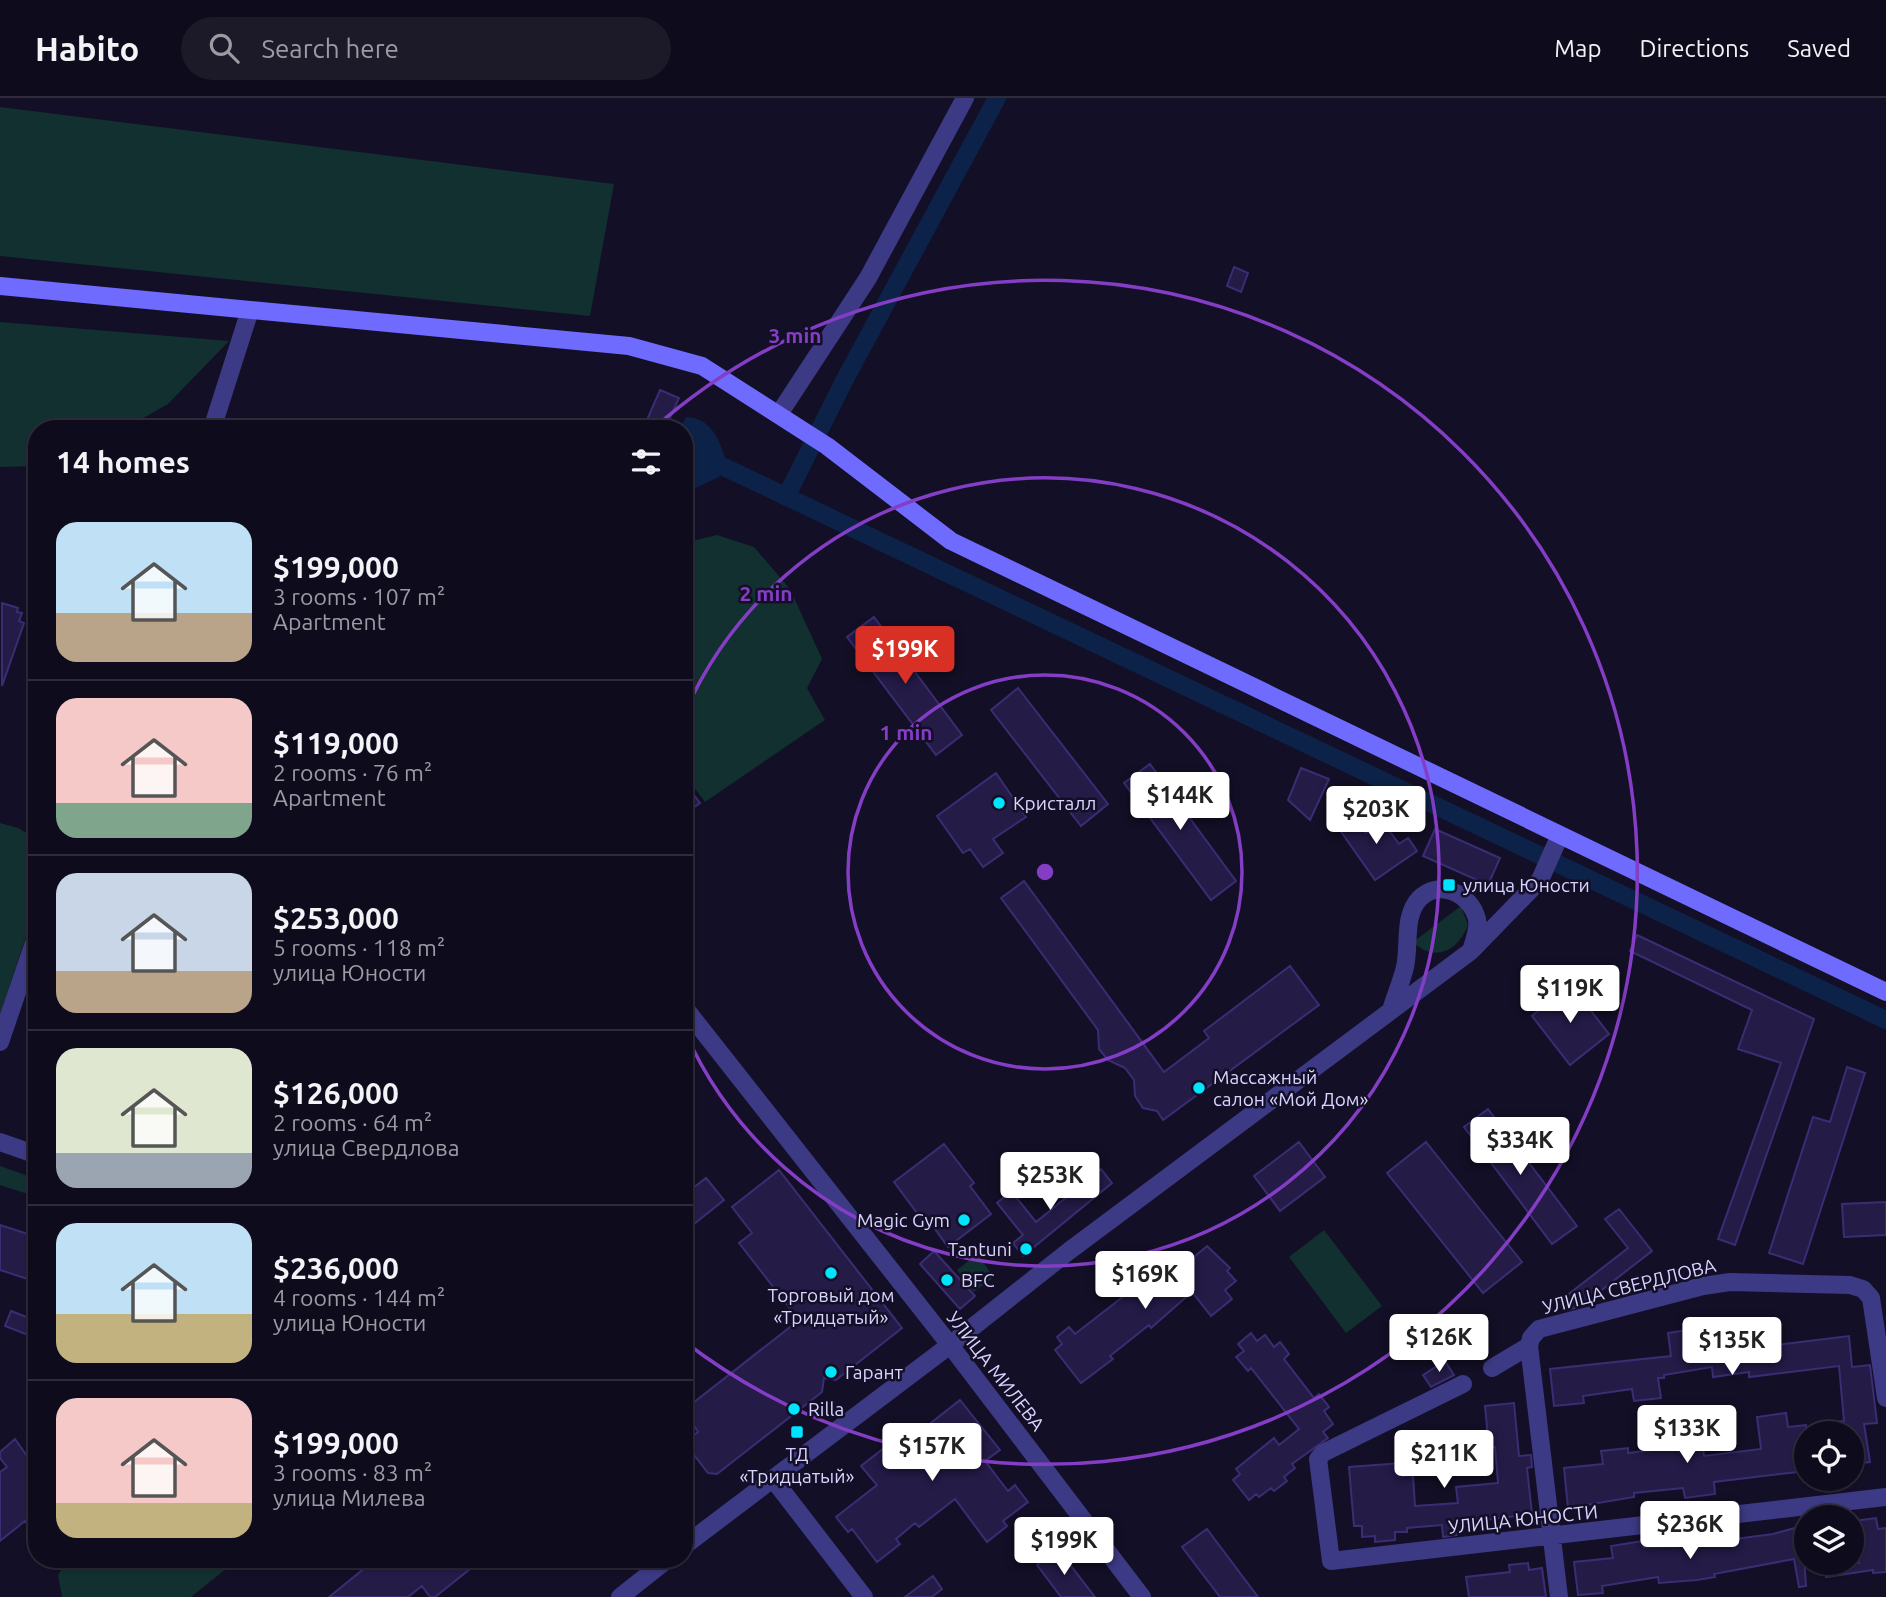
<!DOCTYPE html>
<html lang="en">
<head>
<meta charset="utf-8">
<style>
  :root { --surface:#0e0b1c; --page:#1c1929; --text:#f1f3f6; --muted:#9b9ba3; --line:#2e2b3b; --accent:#d93025 }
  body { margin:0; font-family:Ubuntu,sans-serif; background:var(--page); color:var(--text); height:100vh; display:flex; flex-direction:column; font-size:26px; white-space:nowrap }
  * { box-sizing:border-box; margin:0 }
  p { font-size:23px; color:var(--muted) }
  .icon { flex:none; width:38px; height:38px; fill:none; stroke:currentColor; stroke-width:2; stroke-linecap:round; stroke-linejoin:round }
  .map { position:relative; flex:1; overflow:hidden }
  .drawer { position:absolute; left:28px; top:322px; width:665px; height:1148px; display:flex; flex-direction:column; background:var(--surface); border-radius:28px; box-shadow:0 2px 5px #0004,0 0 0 2px var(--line) }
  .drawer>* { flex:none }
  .buttons { position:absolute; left:1794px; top:1323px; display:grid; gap:14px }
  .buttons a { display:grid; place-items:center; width:70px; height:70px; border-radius:50%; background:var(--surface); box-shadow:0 2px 5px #0004,0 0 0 2px var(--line); font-size:35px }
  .price { position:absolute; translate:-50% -60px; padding:0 16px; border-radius:7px; background:#fff; color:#222; font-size:23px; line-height:46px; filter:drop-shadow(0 2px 4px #0008) }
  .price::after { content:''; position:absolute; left:50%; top:42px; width:21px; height:16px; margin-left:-10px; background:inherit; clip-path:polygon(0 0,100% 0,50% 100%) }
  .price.on { background:var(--accent); color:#fff }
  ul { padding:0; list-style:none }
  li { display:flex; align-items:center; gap:21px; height:175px; padding:0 28px }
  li+li { border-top:2px solid var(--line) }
  li span { display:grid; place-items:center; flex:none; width:196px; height:140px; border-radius:21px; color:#555 }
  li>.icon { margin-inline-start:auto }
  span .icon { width:84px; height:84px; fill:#fffc; stroke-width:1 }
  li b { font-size:30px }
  h2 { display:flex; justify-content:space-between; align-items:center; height:84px; padding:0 28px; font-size:30px }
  header { display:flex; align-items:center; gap:42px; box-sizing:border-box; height:98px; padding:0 35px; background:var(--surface); border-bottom:2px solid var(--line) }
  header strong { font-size:33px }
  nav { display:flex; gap:38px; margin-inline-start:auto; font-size:24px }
  .search { width:490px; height:63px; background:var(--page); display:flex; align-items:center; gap:18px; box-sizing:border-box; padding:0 24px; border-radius:38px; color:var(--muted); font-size:26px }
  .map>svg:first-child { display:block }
</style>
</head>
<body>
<header>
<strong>Habito</strong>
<div class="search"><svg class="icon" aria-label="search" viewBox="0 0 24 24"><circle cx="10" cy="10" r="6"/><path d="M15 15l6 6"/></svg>Search here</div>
<nav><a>Map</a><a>Directions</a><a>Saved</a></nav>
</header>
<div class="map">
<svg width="1886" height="1499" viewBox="0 0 1886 1499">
  <rect width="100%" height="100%" fill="#130f26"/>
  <path fill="#12302f" d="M0 9 614 86 590 218 0 158Z
    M0 224 229 243 168 306 124 331H37V368L0 369Z
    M717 437 754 449 790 491 822 561 807 590 825 622 705 704 684 676V445Z
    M0 725 18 730 37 741V805L0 917Z
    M1461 808 1468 827C1458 853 1435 865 1413 844Z
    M0 1068 37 1081V1099L0 1087Z
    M1324 1132 1382 1208 1346 1235 1289 1159Z
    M977 1156 994 1179 974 1194 957 1172Z
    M142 1461 168 1468 192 1461H248L227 1470 191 1499H62L58 1477 68 1462Z"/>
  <path fill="#0c2248" d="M686 319C712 320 719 342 726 362L719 379 687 394H684V331H680Z"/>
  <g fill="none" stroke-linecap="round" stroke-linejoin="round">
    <path stroke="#0c2248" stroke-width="18" d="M724 369 1886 922
      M786 399 844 283 997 0"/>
  </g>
  <path fill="#241b47" stroke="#3b2d73" stroke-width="2" d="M1234 169 1248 175 1241 194 1227 188Z
    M660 292 679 300 665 331H643Z
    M2 505 18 510 17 514 22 515 19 523 24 525 2 588Z
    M874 519 962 637 936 657 847 539Z
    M1018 590 1108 706 1081 728 991 612Z
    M1150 666 1236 783 1211 802 1124 685Z
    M1301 670 1329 681 1310 722 1288 702Z
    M996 675 1026 719 993 741 1003 755 983 769 970 751 963 755 937 718Z
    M684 684 700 705 684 716Z
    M1353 716 1366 735 1383 724 1399 746 1408 740 1417 753 1375 782 1337 728Z
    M1435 731 1500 760 1488 787 1423 758Z
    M1024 783 1164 974 1209 940 1204 933 1290 868 1319 907 1163 1022 1157 1013 1143 1010 1135 998 1134 982 1125 970 1108 962 1099 951 1098 932 1001 800Z
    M1637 837 1814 921 1735 1147 1718 1141 1781 965 1738 951 1752 912 1630 853Z
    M1571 887 1609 936 1570 967 1532 918Z
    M1847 969 1865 975 1803 1166 1769 1155 1813 1019 1830 1024Z
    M1488 1011 1577 1128 1552 1146 1464 1029Z
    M1299 1044 1325 1079 1280 1113 1254 1078Z
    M1426 1044 1522 1164 1483 1195 1387 1075Z
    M944 1046 974 1085 970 1088 991 1116 948 1149 927 1120 923 1123 894 1084Z
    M1101 1071 1112 1085 1023 1158 1013 1145 1023 1137 997 1105 1011 1093 1036 1124Z
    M779 1072 902 1230 836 1282 824 1280 822 1294 717 1376 708 1375 685 1345 698 1334 684 1312 799 1222 739 1145 752 1135 732 1109Z
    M706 1080 724 1102 684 1134V1097Z
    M1886 1104V1137L1844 1139 1842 1106Z
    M1619 1111 1652 1153 1581 1208 1568 1212 1561 1202 1628 1150 1605 1121Z
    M0 1127 37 1139V1184L0 1172Z
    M1207 1148 1230 1170 1227 1173 1236 1183 1225 1192 1232 1201 1211 1218 1192 1194 1151 1230 1149 1227 1110 1258 1113 1261 1081 1285 1055 1252 1062 1246 1057 1239 1069 1229 1075 1236 1138 1187 1134 1182 1146 1173 1154 1184 1190 1155 1194 1159Z
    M934 1153 975 1198 960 1211 920 1166Z
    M11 1213 37 1223 33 1239 5 1228Z
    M1699 1230 1703 1256 1849 1238 1852 1269 1870 1267 1877 1325 1864 1326 1870 1364 1852 1366V1335H1812V1327L1844 1323 1839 1268 1749 1279V1274L1713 1279 1712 1269 1664 1277V1280H1658L1661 1300 1634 1303 1632 1291 1583 1298 1584 1305 1554 1308 1550 1271 1671 1258 1668 1235Z
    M1251 1235 1257 1243 1265 1237 1274 1249 1280 1244 1289 1256 1284 1261 1314 1300 1319 1296 1329 1309 1324 1313 1333 1326 1323 1334 1328 1340 1292 1366 1295 1370 1284 1379 1287 1383 1274 1393 1271 1390 1259 1399 1256 1396 1249 1402 1233 1382 1240 1376 1236 1371 1274 1340 1279 1347 1299 1331 1251 1270 1248 1273 1236 1259 1244 1253 1238 1246Z
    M1445 1263 1454 1277 1431 1289 1423 1277Z
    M960 1302 1000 1352 985 1363 1008 1393 1015 1387 1028 1404 1003 1423 1007 1428 987 1444 955 1401 919 1429 915 1425 896 1441 900 1446 877 1464 852 1431 848 1434 836 1419 877 1387 861 1368 907 1332 913 1339Z
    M1514 1305 1519 1358 1531 1357 1532 1369 1527 1370 1532 1416 1456 1426 1457 1437 1443 1439 1442 1427 1407 1430V1434H1395V1442L1375 1444V1438L1362 1439V1428H1354L1349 1369 1402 1365 1403 1378 1413 1377 1415 1408 1458 1405 1456 1389 1498 1385 1495 1349 1489 1350 1485 1308Z
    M1786 1315 1788 1329 1806 1327V1373L1714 1384 1715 1396 1685 1400 1683 1390 1634 1395V1399L1568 1410 1564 1370 1603 1366 1601 1353 1628 1350V1355L1653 1352 1651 1337 1700 1328 1704 1358 1761 1351 1757 1319Z
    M15 1341 37 1372V1438L25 1423 0 1443V1374L7 1369 0 1360V1354Z
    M1876 1420 1878 1431 1886 1430V1474L1873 1475V1472L1826 1479 1824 1465H1859L1853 1423Z
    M1802 1428 1806 1488 1799 1489 1794 1461 1714 1476 1715 1479 1697 1482 1659 1485 1658 1479 1602 1488 1603 1495 1578 1497 1574 1464 1613 1460 1611 1448 1643 1443 1644 1449 1682 1448 1773 1436Z
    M1207 1431 1258 1499H1220L1182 1449Z
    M1058 1451 1095 1499H1061L1037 1467Z
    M376 1461H462L470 1471 435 1499H430L422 1488 408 1499H329Z
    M1528 1465 1529 1472 1542 1470 1546 1499H1469L1466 1479 1510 1474 1509 1467Z
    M933 1478 942 1491 932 1499H905Z"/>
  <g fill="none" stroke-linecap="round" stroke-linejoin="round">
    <path stroke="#3d3a85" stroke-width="18" d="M779 316 868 180 965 0
      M212 331 250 212
      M684 909 950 1247 1142 1499
      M1392 909C1396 896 1402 882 1405 869 1410 847 1403 819 1419 801 1439 780 1471 796 1477 821 1479 831 1474 843 1471 853
      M0 944 37 836
      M0 1044 37 1057
      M1529 1248 1559 1499
      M1492 1270 1529 1248 1531 1240 1539 1231 1703 1188 1730 1184 1850 1187 1863 1191 1871 1200 1886 1300
      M1463 1286 1323 1355 1318 1361 1331 1463 1886 1399
      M773 1381 864 1499
      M684 1448 950 1247 1069 1153 1471 853 1540 782 1560 737
      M620 1499 668 1461"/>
    <path stroke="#6f6bff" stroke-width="18" d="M0 188 629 248 702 268 827 348 951 443 1886 894"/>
  </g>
  <g fill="none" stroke="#843dc5" stroke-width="3.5">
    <circle cx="1045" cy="774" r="197"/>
    <path d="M685 614A394 394 0 1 1 685 934"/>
    <path d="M653 331A592 592 0 1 1 685 1244"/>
  </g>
  <g fill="#00e5ff" stroke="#130f26" stroke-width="2.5">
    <circle cx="999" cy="705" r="7"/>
    <rect x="1442" y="780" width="14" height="14" rx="3.5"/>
    <circle cx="1199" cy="990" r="7"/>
    <circle cx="964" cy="1122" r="7"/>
    <circle cx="1026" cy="1151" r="7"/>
    <circle cx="831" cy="1175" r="7"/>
    <circle cx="947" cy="1182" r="7"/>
    <circle cx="831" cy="1274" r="7"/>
    <circle cx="794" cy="1311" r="7"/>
    <rect x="790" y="1327" width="14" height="14" rx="3.5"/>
  </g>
  <g text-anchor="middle" stroke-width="5" stroke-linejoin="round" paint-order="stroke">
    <g font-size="19" fill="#d9d4ff" stroke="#130f26" text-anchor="start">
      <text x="1013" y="712">Кристалл</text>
      <text x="1463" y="794">улица Юности</text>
      <text x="1213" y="986">Массажный<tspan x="1213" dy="22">салон «Мой Дом»</tspan></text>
      <text x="950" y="1129" text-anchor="end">Magic Gym</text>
      <text x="1012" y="1158" text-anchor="end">Tantuni</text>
      <text x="961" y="1189">BFC</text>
      <text x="831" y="1204" text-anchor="middle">Торговый дом<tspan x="831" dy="22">«Тридцатый»</tspan></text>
      <text x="845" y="1281">Гарант</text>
      <text x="808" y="1318">Rilla</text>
      <text x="797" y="1363" text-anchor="middle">ТД<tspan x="797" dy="22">«Тридцатый»</tspan></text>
    </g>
    <g font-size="19" fill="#d9d4ff" stroke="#130f26">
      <text transform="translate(1629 1188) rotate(-14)" y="7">УЛИЦА СВЕРДЛОВА</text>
      <text transform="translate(996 1273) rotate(52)" y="7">УЛИЦА МИЛЕВА</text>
      <text transform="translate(1523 1421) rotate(-6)" y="7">УЛИЦА ЮНОСТИ</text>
    </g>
  </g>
  <circle cx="1045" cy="774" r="10" fill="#843dc5" stroke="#130f26" stroke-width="3.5"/>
  <g font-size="21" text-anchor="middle" font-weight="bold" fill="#843dc5" stroke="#130f26" stroke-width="5" stroke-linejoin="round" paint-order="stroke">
    <text x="795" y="245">3 min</text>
    <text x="766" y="503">2 min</text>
    <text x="906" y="642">1 min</text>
  </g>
</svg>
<div class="buttons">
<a><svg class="icon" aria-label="locate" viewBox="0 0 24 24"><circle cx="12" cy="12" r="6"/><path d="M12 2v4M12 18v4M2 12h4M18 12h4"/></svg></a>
<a><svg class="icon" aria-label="layers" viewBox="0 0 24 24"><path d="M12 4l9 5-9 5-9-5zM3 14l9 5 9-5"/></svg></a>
</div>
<b class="price on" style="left:905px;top:588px">$199K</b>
<b class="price" style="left:1180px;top:734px">$144K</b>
<b class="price" style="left:1376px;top:748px">$203K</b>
<b class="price" style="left:1570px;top:927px">$119K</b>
<b class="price" style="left:1520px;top:1079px">$334K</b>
<b class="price" style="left:1050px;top:1114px">$253K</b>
<b class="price" style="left:1145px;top:1213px">$169K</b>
<b class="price" style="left:1439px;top:1276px">$126K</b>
<b class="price" style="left:1732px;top:1279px">$135K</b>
<b class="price" style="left:1687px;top:1367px">$133K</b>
<b class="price" style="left:932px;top:1385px">$157K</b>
<b class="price" style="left:1444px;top:1392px">$211K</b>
<b class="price" style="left:1690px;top:1463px">$236K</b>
<b class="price" style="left:1064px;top:1479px">$199K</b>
<section class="drawer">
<h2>14 homes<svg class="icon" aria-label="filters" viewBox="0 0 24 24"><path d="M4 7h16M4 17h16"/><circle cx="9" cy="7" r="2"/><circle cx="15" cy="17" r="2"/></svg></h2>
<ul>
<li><span style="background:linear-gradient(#bfe0f5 65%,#b9a48a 0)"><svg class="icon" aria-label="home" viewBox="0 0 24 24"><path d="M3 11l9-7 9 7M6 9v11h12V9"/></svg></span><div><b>$199,000</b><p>3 rooms · 107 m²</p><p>Apartment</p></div></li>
<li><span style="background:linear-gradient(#f6c9c9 75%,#7fa58c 0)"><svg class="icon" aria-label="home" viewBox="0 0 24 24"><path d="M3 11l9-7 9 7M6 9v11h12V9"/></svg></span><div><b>$119,000</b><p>2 rooms · 76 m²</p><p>Apartment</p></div></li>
<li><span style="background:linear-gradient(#c9d6e8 70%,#b9a48a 0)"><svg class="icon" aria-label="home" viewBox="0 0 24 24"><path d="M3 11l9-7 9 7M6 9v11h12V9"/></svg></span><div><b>$253,000</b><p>5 rooms · 118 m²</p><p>улица Юности</p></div></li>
<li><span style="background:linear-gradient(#dfe7d0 75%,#9aa5b1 0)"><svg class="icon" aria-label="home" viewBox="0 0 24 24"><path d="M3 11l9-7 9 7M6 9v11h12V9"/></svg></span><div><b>$126,000</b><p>2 rooms · 64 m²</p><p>улица Свердлова</p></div></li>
<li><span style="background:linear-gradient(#bfe0f5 65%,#c2b280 0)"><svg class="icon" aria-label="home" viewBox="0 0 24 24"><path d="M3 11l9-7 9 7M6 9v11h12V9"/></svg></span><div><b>$236,000</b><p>4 rooms · 144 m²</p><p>улица Юности</p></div></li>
<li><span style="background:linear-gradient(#f6c9c9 75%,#c2b280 0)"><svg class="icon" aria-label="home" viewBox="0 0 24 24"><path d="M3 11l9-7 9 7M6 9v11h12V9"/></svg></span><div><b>$199,000</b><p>3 rooms · 83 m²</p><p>улица Милева</p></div></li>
</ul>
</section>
</div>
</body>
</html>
